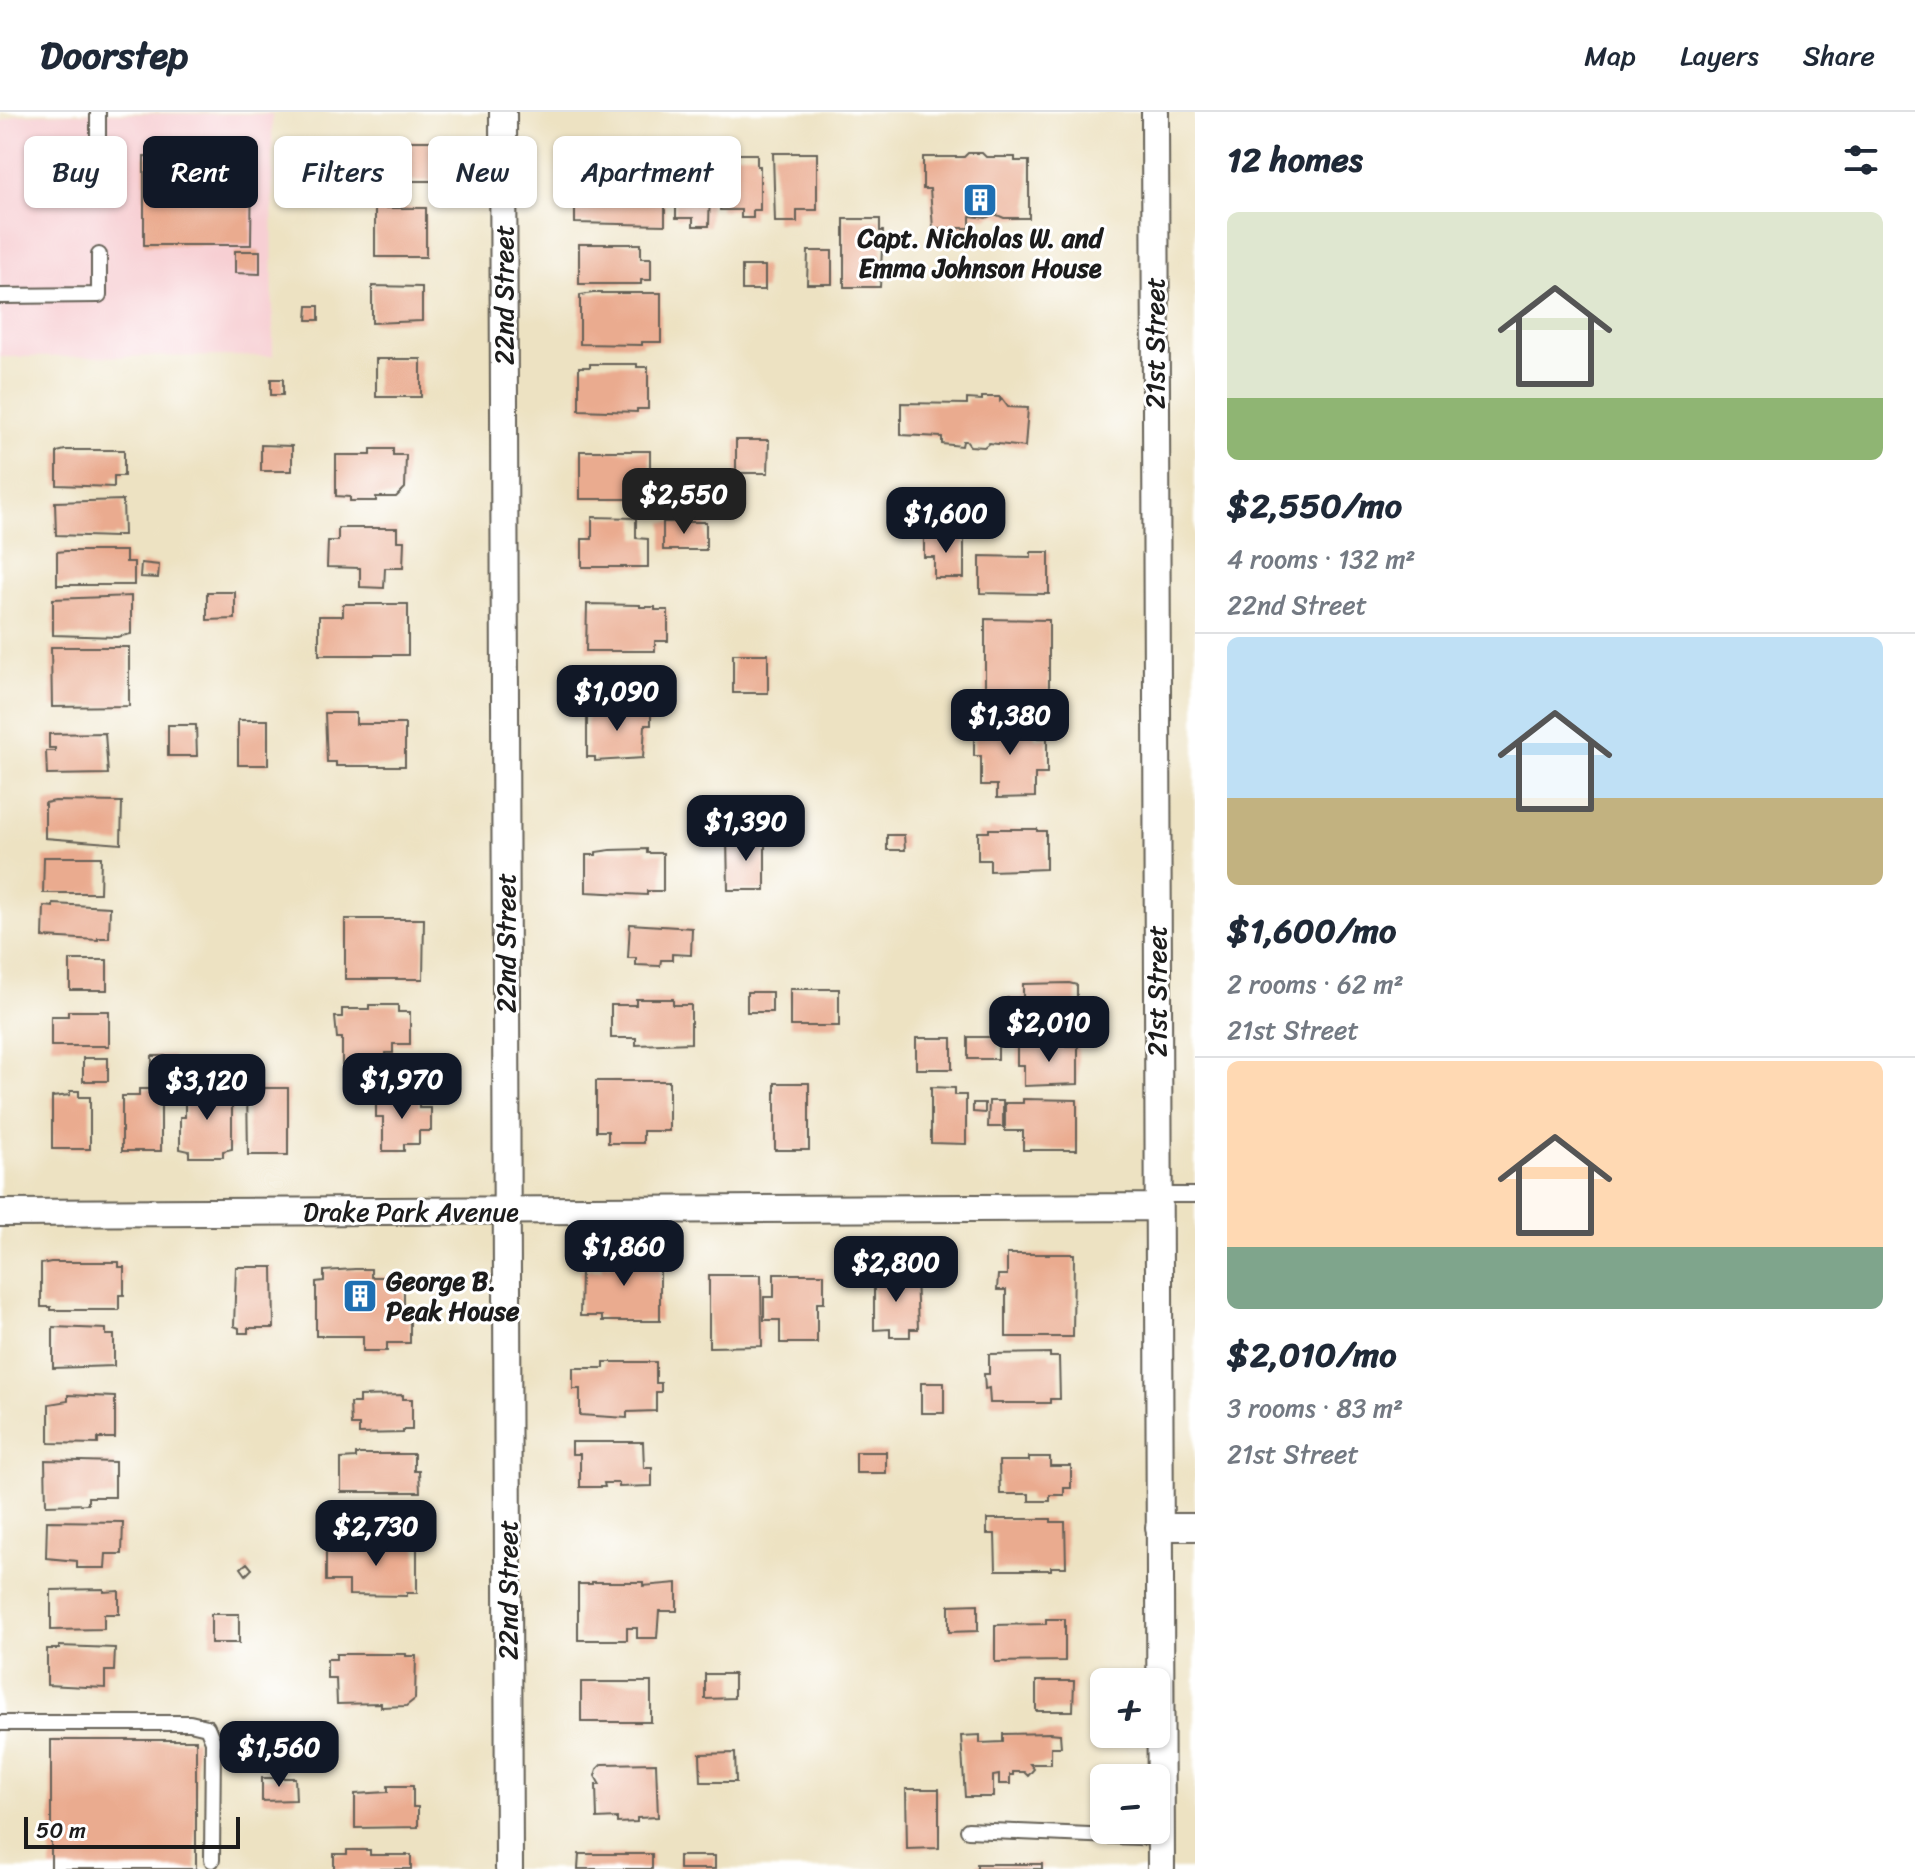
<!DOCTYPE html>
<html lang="en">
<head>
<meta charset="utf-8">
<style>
  :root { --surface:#fff; --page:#f6f6f7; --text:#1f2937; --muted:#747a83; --line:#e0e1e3; --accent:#111827 }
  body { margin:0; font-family:Sriracha,sans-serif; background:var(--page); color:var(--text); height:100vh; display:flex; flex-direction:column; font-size:30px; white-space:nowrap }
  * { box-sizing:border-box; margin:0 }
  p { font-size:26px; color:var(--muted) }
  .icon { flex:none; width:44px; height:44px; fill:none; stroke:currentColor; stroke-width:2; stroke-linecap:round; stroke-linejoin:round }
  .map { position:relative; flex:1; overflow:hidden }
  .panel { display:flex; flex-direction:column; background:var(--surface); width:720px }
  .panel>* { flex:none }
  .guide { position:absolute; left:24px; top:24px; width:760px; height:72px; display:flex; gap:16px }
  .buttons { position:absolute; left:1090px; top:1556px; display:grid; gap:16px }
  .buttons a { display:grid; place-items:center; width:80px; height:80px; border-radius:12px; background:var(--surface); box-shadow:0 2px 6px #0004; font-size:40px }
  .scale { position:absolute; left:24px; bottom:20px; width:216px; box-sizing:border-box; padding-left:8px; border:4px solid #1c1c1c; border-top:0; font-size:22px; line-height:28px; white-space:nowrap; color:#1c1c1c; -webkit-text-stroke:6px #fff; paint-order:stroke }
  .price { position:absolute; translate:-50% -68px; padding:0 18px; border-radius:16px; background:var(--accent); color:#fff; font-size:26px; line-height:52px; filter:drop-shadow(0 2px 4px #0008) }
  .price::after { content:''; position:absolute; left:50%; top:48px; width:24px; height:18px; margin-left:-12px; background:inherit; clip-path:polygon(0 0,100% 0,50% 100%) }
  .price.on { background:#222; color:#fff }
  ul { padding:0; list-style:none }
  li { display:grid; align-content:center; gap:16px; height:424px; padding:0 32px }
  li+li { border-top:2px solid var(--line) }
  li span { display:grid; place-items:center; height:248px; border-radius:12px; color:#555 }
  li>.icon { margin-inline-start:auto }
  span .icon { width:144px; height:144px; fill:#fffc; stroke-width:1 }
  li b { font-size:34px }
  h2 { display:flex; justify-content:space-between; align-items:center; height:96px; padding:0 32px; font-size:34px }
  .tag { padding:0 28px; border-radius:12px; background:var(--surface); box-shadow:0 2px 6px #0004; font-size:28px; line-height:72px }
  .tag.on { background:var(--accent); color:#fff }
  header { display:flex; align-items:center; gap:48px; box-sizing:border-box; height:112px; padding:0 40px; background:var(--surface); border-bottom:2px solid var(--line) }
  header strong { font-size:38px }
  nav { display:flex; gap:44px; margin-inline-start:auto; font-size:28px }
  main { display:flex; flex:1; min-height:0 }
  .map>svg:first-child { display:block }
</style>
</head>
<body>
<header>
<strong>Doorstep</strong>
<nav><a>Map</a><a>Layers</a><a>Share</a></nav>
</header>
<main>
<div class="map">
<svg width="1195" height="1757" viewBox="0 0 1195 1757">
  <rect width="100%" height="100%" fill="#fff"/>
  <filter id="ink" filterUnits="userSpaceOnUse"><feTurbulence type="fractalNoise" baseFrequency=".0125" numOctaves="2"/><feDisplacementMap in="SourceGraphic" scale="16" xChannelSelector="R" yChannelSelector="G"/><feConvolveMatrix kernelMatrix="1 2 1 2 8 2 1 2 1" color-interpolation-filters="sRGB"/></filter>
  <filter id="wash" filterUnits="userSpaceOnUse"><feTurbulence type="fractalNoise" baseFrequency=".006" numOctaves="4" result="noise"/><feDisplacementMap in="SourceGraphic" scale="32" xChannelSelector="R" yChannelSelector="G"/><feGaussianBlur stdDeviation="1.8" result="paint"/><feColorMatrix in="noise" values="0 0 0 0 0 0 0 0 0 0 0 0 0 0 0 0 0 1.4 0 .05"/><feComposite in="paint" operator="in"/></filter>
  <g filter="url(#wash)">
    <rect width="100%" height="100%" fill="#ede2c2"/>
    <path fill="#f7cfd3" d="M71 1 272 2 273 244 0 245V10L17 3Z"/>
    <g id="blocks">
      <path fill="#eaab8f" d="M362 29H433V69H384V73H362Z
        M329 35V43H333V90H294V43H297V36Z
        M773 41H817V98H797V110H775Z
        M968 41H982L986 45H1015V49H1029V106H1004L995 102 986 106 970 104V116H933L930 77H923V45H964Z
        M723 42H757V54H760V98H753V106H741V98H720Z
        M676 43H711L709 114H693V106H676Z
        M144 44 252 45 251 133H144Z
        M628 54H659V91H665V113L575 111V75H587V72H613V65H628Z
        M375 96H426V145H375Z
        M844 107H880V119H883L880 175H844Z
        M579 132H641V146H651V168H641V172H579Z
        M235 139H260V162L235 161Z
        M808 139H832V172H807Z
        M742 154H765V178H742Z
        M372 174 422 175V209L372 211Z
        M593 181H661V230H642V233L580 232V183Z
        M308 194H319V208H307Z
        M376 247H421V285H376Z
        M590 252H637V255H648V297H637V300L579 298V255H590Z
        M271 267H283V283H271Z
        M982 285H1000V289L1002 287 1008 295 1028 296 1025 335 989 331 984 335 970 334 966 329H963L962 334 942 332V325L901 323V291L967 292V287L982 288Z
        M736 328H769L768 361H736Z
        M261 333 292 334V359H261Z
        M371 337H393V343H406L405 376 396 385H376V389H350V385L336 384V343H371Z
        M65 338H124V364H114V375L57 373V340Z
        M580 339H650V387H580Z
        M123 388 124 423H115V425L56 423 55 390Z
        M675 389H694V403H675Z
        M592 405 636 406V426L648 427V455H582V427H592Z
        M663 410H706V438H663Z
        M338 416H397V429H404L403 456H385L384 476 360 475V456L327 455 328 429H338Z
        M935 422H964V466H934V445H924V425L935 426Z
        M66 439H126V450H134V473H57V440Z
        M1031 440H1049V482L980 481V444L1031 445Z
        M141 451 159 453 158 466 140 465Z
        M207 480H235V507L207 508Z
        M131 484V522L117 525 53 523V487Z
        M343 492H408V543H319V504H343Z
        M587 492 640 493V495H655V498H668V529H655V539H586Z
        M985 507 1049 508V590H985Z
        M51 535H129V594L52 595Z
        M733 542H768V581H733Z
        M595 595H638L643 599H651V613H645L643 646 595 649V645H587V598H595Z
        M325 601H356V612H405V654H336V650H327Z
        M238 608H268V653H238Z
        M974 610H1035V626H1047V662H1035V685L997 686V673H981V644H974Z
        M168 613H196L197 644H168Z
        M105 621 108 662 47 663 46 639H55V636H49V622Z
        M55 689 122 690 121 732 45 726V691Z
        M989 717H1037V719H1046V757L990 759V748H978V720H989Z
        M887 723H904L905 738H887Z
        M727 725H765V778H728Z
        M647 737V741H663V779H647V783L586 780V743H596V740L610 738Z
        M44 745H101L100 781H43Z
        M53 792 110 795 109 826H98V828L43 825 44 794 53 795Z
        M345 807H424L423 867H345Z
        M630 812 692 816 691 843 672 842V848H661L660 854 636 853V846H628Z
        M70 848H107V878H70Z
        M1069 871 1077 873V912H1070V914H1032V918H1007V886H1023V872Z
        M790 877H839V914H790Z
        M747 880H772V900H747Z
        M636 887H673V893H691V931L636 933V926H611V893H636Z
        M369 893H398V900H410V932H393V941H386V952H342V926H337L335 905H342V897H369Z
        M68 899H109V934H51V904H68Z
        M968 925H998V947H968Z
        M916 926H952V957H916Z
        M1017 932 1078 934V972L1024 974V953H1017Z
        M152 944H173V966H152Z
        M83 946H108V969H83Z
        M596 969H669V1019H643V1031H608V1019H596Z
        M775 971H809V1038H775Z
        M931 975 955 976V983H966V1032L931 1031Z
        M185 976H232V1037L223 1039V1045H189V1039L180 1037V1005H185Z
        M247 976H288V1043H248Z
        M139 977H156V984H161V1039H122V984H139Z
        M70 979H79V985H90V1037H52V985L70 983Z
        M419 984V996H431V1019H419V1032H404V1039H383V1005H376V985Z
        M1023 987 1077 988V1038H1023V1019H1005V991H1023Z
        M989 989H1003V1015H988Z
        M973 991H985V1001L973 1000Z
        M617 1137H660V1209H602V1204H580L581 1158H602V1153H617Z
        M1007 1142H1074L1073 1225H1006V1178H997L998 1163H1007Z
        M51 1150H119V1155H124V1183H119V1198H51V1195H41V1152Z
        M236 1155H273L274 1216H248V1221H239V1216L234 1214Z
        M355 1157H371V1165H404V1199H410V1231H387V1239H363V1224H316V1170L324 1169V1159Z
        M774 1162H824V1191H817V1231H780V1208H764V1185H774Z
        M709 1163H761L762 1234 709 1235Z
        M874 1163H916L918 1217H910V1225H890V1217L874 1218Z
        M53 1215 106 1217V1223H114V1254L53 1256Z
        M1050 1241V1245H1059L1060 1287H1050V1291H990L989 1276 985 1277 984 1262H989V1242Z
        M604 1250H656V1271H661V1280H656V1299L627 1300V1306L580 1303V1277H573V1256H604Z
        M921 1271H944V1301H921Z
        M68 1283 115 1285V1326H98V1332L49 1331V1292L68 1289Z
        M403 1283V1287H412V1318H403V1321L359 1322V1313H351L350 1291H359V1284Z
        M572 1330H643L644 1356H652V1374L619 1375V1371H604L605 1375H580V1342H572Z
        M856 1340H886V1361H856Z
        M356 1342H414V1359H419L420 1380H341V1347L356 1346Z
        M1029 1345H1050V1354H1071V1376H1064V1383H1050V1389H1029V1382H1000L999 1349H1029Z
        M45 1348 115 1350V1385H88V1392L46 1393Z
        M987 1407H1051V1410H1065L1066 1455H1051V1458H996L995 1422H987Z
        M47 1409 123 1410 122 1442H106L105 1456H77V1449L46 1446Z
        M386 1426H417V1481H407V1484L349 1483V1469H326V1438H349V1434H386Z
        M247 1451 252 1457 246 1463 241 1456Z
        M592 1470H643V1474L677 1471V1499H659L657 1526H637V1516H627V1528H578V1472H592Z
        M104 1477V1480L119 1479V1502H104V1517L51 1518V1478Z
        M978 1492V1519L949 1520V1493Z
        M211 1502H239V1531H211Z
        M1046 1507H1065V1549L995 1550V1513L1046 1512Z
        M59 1534 115 1536 114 1559H105V1576L47 1573V1537H59Z
        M336 1542H406V1544H416L415 1587 406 1594 381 1595V1591L337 1592 336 1566H327V1547H336Z
        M705 1562H734V1586L705 1587Z
        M1036 1569H1074L1073 1599H1036Z
        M581 1570H651V1610H581Z
        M1050 1621 1060 1622 1061 1635H1051V1652H1030L1034 1657 1028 1664 1024 1660H1013V1663H1010V1672H999V1663L993 1664V1685H965L961 1624 980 1623V1631L1003 1630V1622Z
        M51 1628H196V1757H51Z
        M735 1641 736 1670H701L700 1642Z
        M656 1651 658 1705 637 1706V1710L617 1711V1706L597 1707 596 1673H600L595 1664 597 1657 602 1652Z
        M262 1666H295L296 1688 262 1689Z
        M388 1674H413V1695H418V1715L355 1716V1682L388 1680Z
        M906 1677H939V1736L907 1737Z
        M347 1738H370V1743H411V1757H334V1742H347Z
        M579 1742H652V1757H578Z
        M679 1744H715V1757H679Z
        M977 1752H1042V1757H977Z"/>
    </g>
  </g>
  <g filter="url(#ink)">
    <use href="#blocks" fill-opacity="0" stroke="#656156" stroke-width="2"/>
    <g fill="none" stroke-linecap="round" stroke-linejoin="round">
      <g stroke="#656156" stroke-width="18">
        <path id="lane" d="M98 0V49
          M0 184 99 183V143
          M1158 1083H1195
          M0 1611H190L207 1615 213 1629 212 1748
          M968 1718 1161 1726"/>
      </g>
      <g stroke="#656156" stroke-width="30">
        <path id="street" d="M503 0 509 1757
          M1155 0 1161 1757
          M0 1101 1158 1095
          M1159 1415H1195"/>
      </g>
      <use href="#lane" stroke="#fff" stroke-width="14"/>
      <use href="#street" stroke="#fff" stroke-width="26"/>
    </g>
  </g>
  <defs>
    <g id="building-square" transform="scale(1.8)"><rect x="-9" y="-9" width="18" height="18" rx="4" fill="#1f6fb2" stroke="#fff"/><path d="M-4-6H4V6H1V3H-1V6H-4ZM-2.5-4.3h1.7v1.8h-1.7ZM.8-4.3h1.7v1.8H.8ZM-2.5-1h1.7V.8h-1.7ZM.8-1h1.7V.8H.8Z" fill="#fff"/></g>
  </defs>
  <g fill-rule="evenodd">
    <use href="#building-square" x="980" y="88"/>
    <use href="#building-square" x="360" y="1184"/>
  </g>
  <g text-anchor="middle" stroke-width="6" stroke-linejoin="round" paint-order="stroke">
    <g font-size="26" font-weight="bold" fill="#1c1c1c" stroke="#fff">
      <text x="980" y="135">Capt. Nicholas W. and<tspan x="980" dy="30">Emma Johnson House</tspan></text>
      <text x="386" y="1178" text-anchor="start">George B.<tspan x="386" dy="30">Peak House</tspan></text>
    </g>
    <g font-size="26" fill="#1c1c1c" stroke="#fff">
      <text transform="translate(504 183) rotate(-90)" y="9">22nd Street</text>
      <text transform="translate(1155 231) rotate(-90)" y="9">21st Street</text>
      <text transform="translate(506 831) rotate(-90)" y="9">22nd Street</text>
      <text transform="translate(1157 879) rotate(-90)" y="9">21st Street</text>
      <text x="411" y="1109">Drake Park Avenue</text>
      <text transform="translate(508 1478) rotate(-90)" y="9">22nd Street</text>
    </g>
  </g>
</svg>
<div class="buttons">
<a>+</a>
<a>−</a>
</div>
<div class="scale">50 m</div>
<b class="price on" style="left:684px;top:424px">$2,550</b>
<b class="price" style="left:946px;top:443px">$1,600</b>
<b class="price" style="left:617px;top:621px">$1,090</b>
<b class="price" style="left:1010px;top:645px">$1,380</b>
<b class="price" style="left:746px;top:751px">$1,390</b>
<b class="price" style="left:1049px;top:952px">$2,010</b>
<b class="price" style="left:402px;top:1009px">$1,970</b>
<b class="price" style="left:207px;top:1010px">$3,120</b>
<b class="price" style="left:624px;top:1176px">$1,860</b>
<b class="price" style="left:896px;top:1192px">$2,800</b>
<b class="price" style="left:376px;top:1456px">$2,730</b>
<b class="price" style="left:279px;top:1677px">$1,560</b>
<div class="guide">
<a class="tag">Buy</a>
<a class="tag on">Rent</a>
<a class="tag">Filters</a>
<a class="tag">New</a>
<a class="tag">Apartment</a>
</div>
</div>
<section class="panel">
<h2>12 homes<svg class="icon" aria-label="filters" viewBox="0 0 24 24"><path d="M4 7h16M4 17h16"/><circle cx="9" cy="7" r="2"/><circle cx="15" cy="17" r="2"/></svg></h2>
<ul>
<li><span style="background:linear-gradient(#dfe7d0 75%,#8fb573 0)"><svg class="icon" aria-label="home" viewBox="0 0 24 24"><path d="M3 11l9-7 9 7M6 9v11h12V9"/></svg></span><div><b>$2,550/mo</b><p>4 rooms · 132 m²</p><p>22nd Street</p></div></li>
<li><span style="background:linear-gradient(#bfe0f5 65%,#c2b280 0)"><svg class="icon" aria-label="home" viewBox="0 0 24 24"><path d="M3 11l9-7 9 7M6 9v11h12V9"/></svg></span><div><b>$1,600/mo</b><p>2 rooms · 62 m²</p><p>21st Street</p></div></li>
<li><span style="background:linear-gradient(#ffd9b3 75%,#7fa58c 0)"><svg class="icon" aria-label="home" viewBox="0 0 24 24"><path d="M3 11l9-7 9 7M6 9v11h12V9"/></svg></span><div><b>$2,010/mo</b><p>3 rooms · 83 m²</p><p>21st Street</p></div></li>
</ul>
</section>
</main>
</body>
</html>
